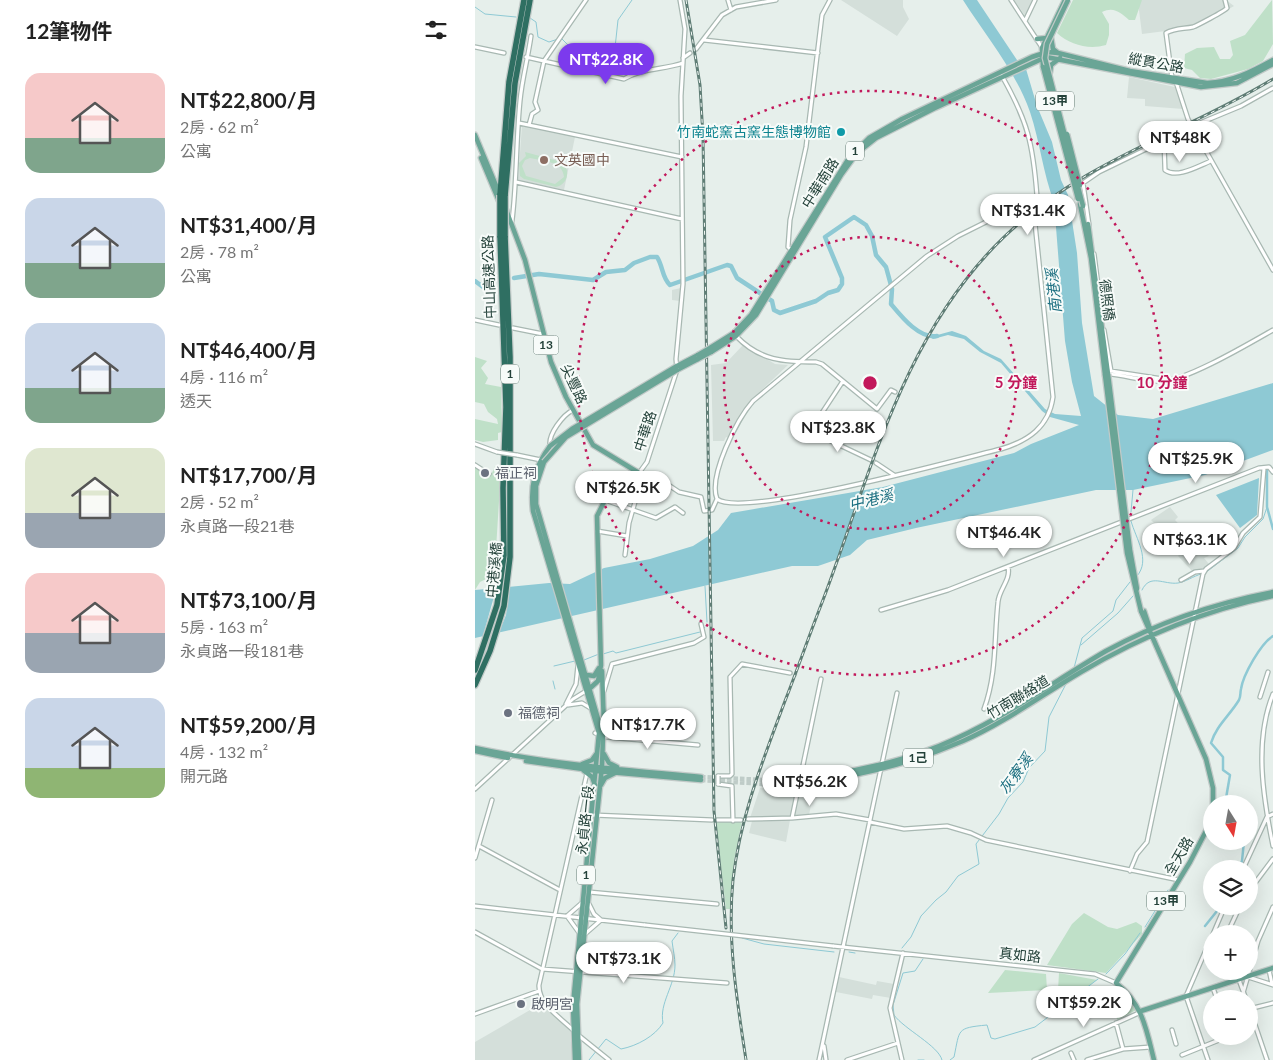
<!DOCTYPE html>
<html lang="zh-TW">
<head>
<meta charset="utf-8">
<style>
  :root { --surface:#fff; --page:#f2f2f2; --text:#222; --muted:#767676; --accent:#7c3aed }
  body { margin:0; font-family:Lato,"Noto Sans TC",sans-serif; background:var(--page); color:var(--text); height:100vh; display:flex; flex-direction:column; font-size:19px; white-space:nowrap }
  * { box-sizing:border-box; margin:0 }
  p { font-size:16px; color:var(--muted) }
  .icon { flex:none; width:28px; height:28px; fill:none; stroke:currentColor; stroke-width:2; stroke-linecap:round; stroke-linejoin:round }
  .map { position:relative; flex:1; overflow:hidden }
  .drawer { display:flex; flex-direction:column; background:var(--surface); width:475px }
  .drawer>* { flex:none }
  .needle { width:32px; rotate:169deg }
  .fabs { position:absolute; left:728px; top:795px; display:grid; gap:10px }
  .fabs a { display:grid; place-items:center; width:55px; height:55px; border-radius:50%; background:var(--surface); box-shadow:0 5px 20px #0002; font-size:25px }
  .price { position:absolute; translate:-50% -42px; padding:0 11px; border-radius:18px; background:#fff; color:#222; font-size:16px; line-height:32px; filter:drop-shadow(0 1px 2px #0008) }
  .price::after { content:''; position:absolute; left:50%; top:30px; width:15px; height:11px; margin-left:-8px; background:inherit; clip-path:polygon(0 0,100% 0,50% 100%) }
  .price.selected { background:var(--accent); color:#fff }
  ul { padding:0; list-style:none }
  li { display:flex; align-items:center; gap:15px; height:125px; padding:0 25px }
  li span { display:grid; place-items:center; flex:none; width:140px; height:100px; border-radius:15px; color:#555 }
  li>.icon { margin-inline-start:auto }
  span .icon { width:60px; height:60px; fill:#fffc; stroke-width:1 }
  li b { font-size:21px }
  h2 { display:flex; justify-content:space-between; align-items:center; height:60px; padding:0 25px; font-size:21px }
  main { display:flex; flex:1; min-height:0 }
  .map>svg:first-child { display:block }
</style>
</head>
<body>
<main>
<section class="drawer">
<h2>12筆物件<svg class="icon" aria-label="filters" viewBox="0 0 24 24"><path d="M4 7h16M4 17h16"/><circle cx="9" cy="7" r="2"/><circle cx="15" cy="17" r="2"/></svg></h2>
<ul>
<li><span style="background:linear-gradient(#f6c9c9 65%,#7fa58c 0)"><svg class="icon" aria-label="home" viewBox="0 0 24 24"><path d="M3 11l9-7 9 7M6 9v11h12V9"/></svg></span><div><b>NT$22,800/月</b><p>2房 · 62 m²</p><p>公寓</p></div></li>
<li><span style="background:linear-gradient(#c9d6e8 65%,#7fa58c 0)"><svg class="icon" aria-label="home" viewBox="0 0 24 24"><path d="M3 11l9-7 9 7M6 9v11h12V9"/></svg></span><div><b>NT$31,400/月</b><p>2房 · 78 m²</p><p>公寓</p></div></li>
<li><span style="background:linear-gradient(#c9d6e8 65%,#7fa58c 0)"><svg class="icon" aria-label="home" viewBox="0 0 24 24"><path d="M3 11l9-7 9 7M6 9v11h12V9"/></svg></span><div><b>NT$46,400/月</b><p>4房 · 116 m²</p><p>透天</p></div></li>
<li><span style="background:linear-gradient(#dfe7d0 65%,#9aa5b1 0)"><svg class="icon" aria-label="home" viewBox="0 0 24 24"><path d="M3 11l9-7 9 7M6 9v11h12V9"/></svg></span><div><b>NT$17,700/月</b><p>2房 · 52 m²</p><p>永貞路一段21巷</p></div></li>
<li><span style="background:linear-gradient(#f6c9c9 60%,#9aa5b1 0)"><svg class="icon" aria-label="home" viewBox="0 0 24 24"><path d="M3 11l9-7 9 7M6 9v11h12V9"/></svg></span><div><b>NT$73,100/月</b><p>5房 · 163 m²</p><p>永貞路一段181巷</p></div></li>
<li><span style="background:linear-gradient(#c9d6e8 70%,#8fb573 0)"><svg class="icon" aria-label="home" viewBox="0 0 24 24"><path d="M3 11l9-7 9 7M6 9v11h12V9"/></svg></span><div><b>NT$59,200/月</b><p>4房 · 132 m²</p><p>開元路</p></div></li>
</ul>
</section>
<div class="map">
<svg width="798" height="1060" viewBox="0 0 798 1060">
  <rect width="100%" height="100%" fill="#e6efeb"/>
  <path fill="#d4dfda" d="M366 0H428V7L434 19 422 36Z
    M539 0H558L551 17Z
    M667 0H751L759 6 722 27 667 34 663 2Z
    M654 77 700 87 708 109 670 106V99L652 98Z
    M47 125 100 137 89 190 43 180Z
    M206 288 205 301 197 300V290Z
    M268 345 300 364 313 365 275 401 266 414 254 438 251 437 249 441H238L236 365 251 363Z
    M695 507 703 517 700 520 734 556 729 558 734 564 729 569 718 572 703 556 707 551 676 520Z
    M285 788 321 793V797L337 800 334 815 318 817 315 820 311 842 274 833 277 821 275 818Z
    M364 977 401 985 402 981 419 984 416 998 398 995 397 999 361 992Z
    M67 1003 95 1031 97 1060H0V1042Z"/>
  <path fill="#bfe0c8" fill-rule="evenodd" d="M598 0H667L660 20H654C646 13 639 6 627 12L634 24V35L631 45C614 50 595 45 582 33Z
    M797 0 798 44 788 61 773 69 736 79 725 78 717 70 709 68 710 54 722 48 739 47 745 59H755L758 55 755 41 770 35Z
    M50 152 94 164 93 167H91C94 176 91 184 81 187L49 179 45 176 44 163 51 156ZM55 158C68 161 88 161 89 177L80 184 51 176 47 166 50 160Z
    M0 357 12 361 6 368 13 378 10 384 26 387 27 432 23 433V440L8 442 0 440V419L23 424 22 419 13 412 9 404 0 402Z
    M20 466 26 469 20 565 12 568 13 578 5 582 0 590V467L13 474 17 473Z
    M267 821 259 860 255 909H251L241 822Z
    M609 913 633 927 642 929 661 922 667 926V934L631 973 572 965 597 924Z
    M530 970 571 974 572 990 513 993Z
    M584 973 622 980 583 1009 580 993 583 990Z
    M656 1002 661 1010 643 1020 638 1014Z"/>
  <path fill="#8ec9d4" d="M488 0H502L542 60 551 69 562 106 577 142 586 180 593 195 602 253 607 323 619 396 643 415 678 419 798 383V450L730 475 658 490H621L441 528 392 540 375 555 343 566H317L0 638V590L74 583 95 584 129 568 175 559 218 546 243 530 256 513 408 487 539 453 556 444 604 425 575 417 567 411 526 363 505 352 489 339 473 335 458 339 455 337 477 331 491 336 509 351 526 359 570 409 580 414 606 416 597 382 590 341 579 202C568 173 565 142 555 112 541 72 511 36 488 0Z
    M784 478 782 515 765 528 741 495Z"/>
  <path fill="#e6efeb" d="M35 584 31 615 23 635 7 639 22 586Z"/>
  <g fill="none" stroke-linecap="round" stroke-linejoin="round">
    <path stroke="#8ec9d4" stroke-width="1" d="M0 7 10 14 41 17
      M55 18 61 22 63 37 74 42 83 39
      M87 39 99 51C114 52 121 66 139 57L143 20 157 0
      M656 512 658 490
      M656 521C661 539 676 560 662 576
      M730 573 763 548 770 537 788 519 792 507
      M230 586 232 622
      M667 590C675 573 689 585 703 583 710 582 719 576 726 574
      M606 645 643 613 658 596
      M128 654 138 651 141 653 225 632 230 627
      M109 660 124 654
      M79 666 100 661
      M599 668 607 638 638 611 641 600 655 582
      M78 681 80 689
      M670 927 693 890
      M267 938 289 944 359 952
      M427 948 436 937 446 916 461 900 471 892 483 876 504 864 501 844 524 814 533 798 548 782 554 768 570 751 574 717 592 682
      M374 952 380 953
      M448 959 440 971 428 973 418 1005 419 1015C429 1029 464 1046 467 1060
      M631 974 650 954 665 933
      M114 1060 131 1039 146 1049C162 1046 180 1036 188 1023 184 1003 200 986 200 965 200 958 198 949 197 941L203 933
      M443 1060H449
      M475 1060 479 1057C485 1029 481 1028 512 1025L516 1038 520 1039 560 1027 623 979"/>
    <path stroke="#8ec9d4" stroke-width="2.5" d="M792 469V507L798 529
      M750 804 755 775 748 770V757L736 743C741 726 755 715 764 700 766 696 765 693 766 689 768 675 786 643 798 636
      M763 869 767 861 769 841
      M730 926 746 906"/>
    <path stroke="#8ec9d4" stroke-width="4.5" d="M39 278 64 274 118 280 131 272 150 270 159 263 175 257H182C188 266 187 278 195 285L252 265 256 266 262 278 297 301 299 310 305 313 341 301 353 293 363 290 367 284V278L350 237 379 217 391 225 397 236 401 255 411 267 417 289 416 304C426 316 444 339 462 336
      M0 281 8 287 16 285"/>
    <path stroke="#bfccc8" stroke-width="3" stroke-dasharray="3 1.5" stroke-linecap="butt" d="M315 673 322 675"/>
    <path stroke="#bfccc8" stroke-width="4.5" stroke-dasharray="4.5 2" stroke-linecap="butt" d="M226 777 290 780
      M226 780 290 784"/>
    <g stroke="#a8b8b2" stroke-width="5.5">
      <path id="minor" d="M253 0 256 10
        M536 0 568 49
        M550 21 560 0
        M229 40 343 53
        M0 47 29 53
        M221 49 247 15 261 7 301 0
        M51 57 149 79C167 68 188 70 208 63
        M208 58 215 53
        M527 76C553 122 558 144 562 196
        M697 78 691 33C700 28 708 29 718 27 721 26 750 11 752 8L750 0
        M701 82 713 119 798 270
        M44 123 207 157
        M54 125 57 114 63 110 60 102 69 61 111 0
        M689 141 690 170C702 179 723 166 736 161
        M41 182 207 219
        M549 203H554L559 214 578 397C574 427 553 441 526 449 485 459 267 519 242 499 233 476 262 419 278 401L452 256 483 236Z
        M37 221C42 181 41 141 45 101 47 79 53 58 56 36
        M614 225 608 183 624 172 725 123 766 106 798 88
        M317 250 313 247 315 220 331 147 347 15 355 0
        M619 254 623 285
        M0 320 24 325
        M38 328 68 334
        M629 330 636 371 694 380
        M261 336C285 361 309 362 341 362L347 364 402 409 416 390 420 392
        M633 374C651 375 669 382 687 381 711 381 775 343 798 330
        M368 381 335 431 398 461
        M0 444 22 452
        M75 446C73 434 88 415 98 410
        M42 455 66 460
        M401 463 419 475
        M0 465 14 474
        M192 484 204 492 226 497 229 511 237 510 242 499
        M130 500 181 518 200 507 208 513
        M122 531 152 536
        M150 555 154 523 166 481 164 473 172 462 202 370 201 359 208 284 206 96 210 29 205 0
        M706 580 720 572 729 571
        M406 610 473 590 784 468 794 467 798 472
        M129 691 137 664 219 643 229 637 226 624
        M798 694C779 741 788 797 798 846
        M785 697 793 672
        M91 704 101 684 103 665
        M93 705 107 703 117 709
        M509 709C522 674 519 638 523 602 524 589 536 580 533 567
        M120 733 131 737 223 745
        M243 776H255L257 774 255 677 267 664 315 673
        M243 784 257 786 258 821
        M0 789 98 699 111 691
        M118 815 237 820
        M317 818 346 679
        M273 819 317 818 361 814 395 820
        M242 820H266
        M395 822 429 829 472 826 496 833 511 840 704 880
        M4 846 85 890
        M0 858 17 800
        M768 869 792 817 798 814
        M655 871 662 854 672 842 728 574 731 569 759 548 768 533 785 517 789 468
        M774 891 798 859
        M114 892 242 904
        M0 906 170 925
        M0 932 67 969 252 983
        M105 934 92 916 108 902
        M110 934 126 920 119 914 114 904
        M738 934 750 906
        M752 934 765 906
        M358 946 620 974 641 983
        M794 970 797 984
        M773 977 798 985
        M764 980 771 999
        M738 988 742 999
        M768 993 783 941 798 907
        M774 1007 792 1060
        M774 1009 798 1003
        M0 1014 64 991
        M641 1023 648 1049
        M98 1030C86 1018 63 1004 64 985L112 773
        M697 1030 701 1044
        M103 1035 134 1060
        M349 1046 351 1060
        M596 1053 599 1060
        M707 1055 754 1036
        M344 1060 422 693
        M372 1060 423 1043
        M427 1060 415 1008 428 953
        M559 1060 666 1012
        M612 1060 648 1049 676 1047
        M733 1060 711 996 736 938"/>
    </g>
    <g stroke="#c2cac8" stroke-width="7">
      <path id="major" d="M576 38 578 49 583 53
        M562 39 572 38
        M568 67 567 48 590 0
        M575 72 576 65 585 58
        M0 135 25 195
        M6 158 24 201
        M605 204 616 258 630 375
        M30 207 50 260 76 362 91 397 118 445 164 473 130 500 122 516 126 665 123 681 112 691
        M613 224 633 374
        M235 348 259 333 276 315 374 158 394 138 427 119 557 57 572 52 583 53 655 71 732 83C757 82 776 72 798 60
        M236 352 261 336 281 315 366 175 382 153 401 138 460 108 571 57 726 87 762 83 798 64
        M202 366 223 355
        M202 370 223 359
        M75 446C60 466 55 485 58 511L124 733 98 1005 100 1060
        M69 462 61 486V504L128 736 127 767 102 1004 104 1060
        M666 611 731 759 738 788V804
        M669 611 675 629
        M127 671 129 726
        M112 675 119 676 124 668
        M0 748C74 764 151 770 226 777
        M0 751 33 758
        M129 754 134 763 142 767
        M51 761 122 771 226 780
        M107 764 117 760 122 753
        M108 770 117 777 120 785
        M290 780C349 778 408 768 464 746 524 722 576 683 631 651 682 623 741 603 798 592
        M290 784C359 783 425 768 488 741 529 723 567 695 606 672 665 637 730 610 798 596
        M126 785 130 778 140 773
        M666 1011 798 968
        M679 1060C671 1028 668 1005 641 983L715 862 731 831 736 816"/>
    </g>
    <g stroke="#c2cac8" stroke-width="8">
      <path id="highway" d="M25 195 34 82 49 0
        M30 196 40 83 55 0
        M0 670 22 605 29 555 28 488 31 407 25 236
        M0 685 15 651 29 606 35 557V357L30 236"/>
    </g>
    <use href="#minor" stroke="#fff" stroke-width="3"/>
    <use href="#major" stroke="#6aa596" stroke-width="4.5"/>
    <use href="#highway" stroke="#2f6f62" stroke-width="5.5"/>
    <g stroke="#5f7d75" stroke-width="3">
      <path id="rail" d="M211 0 225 85 228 137 239 811 251 928
        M271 1060C262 1001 252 940 258 880 265 817 288 760 310 701 323 668 335 633 348 600 396 473 428 334 529 237 610 159 706 135 798 79"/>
    </g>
    <use href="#rail" stroke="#f7fbf9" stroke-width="1" stroke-dasharray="4" stroke-linecap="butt"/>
    <g stroke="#a8b8b2" stroke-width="5.5" stroke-linecap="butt">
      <path id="minor-bridge" d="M22 452 42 455
        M243 784V776
        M170 925 358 946"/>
    </g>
    <g stroke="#c2cac8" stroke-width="7" stroke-linecap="butt">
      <path id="major-bridge" d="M593 0 572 44 570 58 608 206
        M568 67 603 199
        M592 134 605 185
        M223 355 235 348
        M223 359 236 352
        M633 374 655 550 662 589
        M630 375 652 553 666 611
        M75 446 97 429 202 366
        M69 462 91 437 202 370"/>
    </g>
    <g stroke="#c2cac8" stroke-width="8" stroke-linecap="butt">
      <path id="highway-bridge" d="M30 196V236
        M25 236V195"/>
    </g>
    <use href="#minor-bridge" stroke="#fff" stroke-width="3"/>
    <use href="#major-bridge" stroke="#6aa596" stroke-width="4.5"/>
    <use href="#highway-bridge" stroke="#2f6f62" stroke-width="5.5"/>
  </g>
  <g fill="none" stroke="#c2185b" stroke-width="2.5" stroke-dasharray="2.5 5">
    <circle cx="395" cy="383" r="146"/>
    <circle cx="395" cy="383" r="292"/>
  </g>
  <circle fill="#0f9aa8" stroke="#f7fbf9" stroke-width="2" cx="366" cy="132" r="5"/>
  <circle fill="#8d6e63" stroke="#f7fbf9" stroke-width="2" cx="69" cy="160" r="5"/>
  <g fill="#6b7280" stroke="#f7fbf9" stroke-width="2">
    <circle cx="10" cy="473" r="5"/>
    <circle cx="33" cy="713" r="5"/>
    <circle cx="46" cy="1004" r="5"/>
  </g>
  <g text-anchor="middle" stroke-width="4" stroke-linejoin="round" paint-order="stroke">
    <g fill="#f7fbf9" stroke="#637a73" stroke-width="1">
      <rect x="561" y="91.5" width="38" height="19" rx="4"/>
      <rect x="371" y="141.5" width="18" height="19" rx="4"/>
      <rect x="58.5" y="335.5" width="25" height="19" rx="4"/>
      <rect x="26" y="364.5" width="18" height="19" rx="4"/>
      <rect x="428" y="748.5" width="30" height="19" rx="4"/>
      <rect x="102" y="865.5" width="18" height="19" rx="4"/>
      <rect x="672" y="891.5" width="38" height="19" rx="4"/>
    </g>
    <g font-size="12" font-weight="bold" fill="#24423a">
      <text x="580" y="105">13甲</text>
      <text x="380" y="155">1</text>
      <text x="71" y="349">13</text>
      <text x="35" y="378">1</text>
      <text x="443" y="762">1己</text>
      <text x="111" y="879">1</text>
      <text x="691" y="905">13甲</text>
    </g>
    <g font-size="14" fill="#24423a" stroke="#f7fbf9">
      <text transform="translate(681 63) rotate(10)" y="5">縱貫公路</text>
      <text transform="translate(345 183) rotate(-58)" y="5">中華南路</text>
      <text transform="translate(14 277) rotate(-92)" y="5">中山高速公路</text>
      <text transform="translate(632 300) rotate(83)" y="5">德照橋</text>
      <text transform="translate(99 384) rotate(65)" y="5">尖豐路</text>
      <text transform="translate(170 431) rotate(-72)" y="5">中華路</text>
      <text transform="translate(19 570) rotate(-85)" y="5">中港溪橋</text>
      <text transform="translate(543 697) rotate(-31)" y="5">竹南聯絡道</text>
      <text transform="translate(110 820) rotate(-84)" y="5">永貞路一段</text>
      <text transform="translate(704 856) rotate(-60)" y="5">全天路</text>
      <text transform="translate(545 955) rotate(6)" y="5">真如路</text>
    </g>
    <g font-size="14" fill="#0d838f" stroke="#f7fbf9" text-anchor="end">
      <text x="356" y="137">竹南蛇窯古窯生態博物館</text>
    </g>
    <g font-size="14" fill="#785e54" stroke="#f7fbf9" text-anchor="start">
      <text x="79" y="165">文英國中</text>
    </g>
    <g font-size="14" fill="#5b616d" stroke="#f7fbf9" text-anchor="start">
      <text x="20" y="478">福正祠</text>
      <text x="43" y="718">福德祠</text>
      <text x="56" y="1009">啟明宮</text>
    </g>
    <g font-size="15" font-style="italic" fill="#1c6f80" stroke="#f7fbf9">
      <text transform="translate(579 291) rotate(-96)" y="5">南港溪</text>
      <text transform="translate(396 500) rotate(-14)" y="5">中港溪</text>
      <text transform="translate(541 774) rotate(-54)" y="5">灰寮溪</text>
    </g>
  </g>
  <circle cx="395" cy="383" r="8" fill="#c2185b" stroke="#f7fbf9" stroke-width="2.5"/>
  <g font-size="15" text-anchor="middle" font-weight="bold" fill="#c2185b" stroke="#f7fbf9" stroke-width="4" stroke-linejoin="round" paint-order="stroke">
    <text x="541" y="388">5 分鐘</text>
    <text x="687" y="388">10 分鐘</text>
  </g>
</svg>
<div class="fabs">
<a><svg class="needle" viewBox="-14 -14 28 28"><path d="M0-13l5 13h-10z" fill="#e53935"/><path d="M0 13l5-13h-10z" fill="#767676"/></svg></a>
<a><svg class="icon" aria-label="layers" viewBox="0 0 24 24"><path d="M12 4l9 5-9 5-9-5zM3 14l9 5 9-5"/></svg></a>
<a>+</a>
<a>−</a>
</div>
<b class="price selected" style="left:131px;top:85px">NT$22.8K</b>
<b class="price" style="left:705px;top:163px">NT$48K</b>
<b class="price" style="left:553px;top:236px">NT$31.4K</b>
<b class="price" style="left:363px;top:453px">NT$23.8K</b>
<b class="price" style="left:721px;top:484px">NT$25.9K</b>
<b class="price" style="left:148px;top:513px">NT$26.5K</b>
<b class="price" style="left:529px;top:558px">NT$46.4K</b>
<b class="price" style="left:715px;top:565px">NT$63.1K</b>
<b class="price" style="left:173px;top:750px">NT$17.7K</b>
<b class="price" style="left:335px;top:807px">NT$56.2K</b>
<b class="price" style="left:149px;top:984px">NT$73.1K</b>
<b class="price" style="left:609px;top:1028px">NT$59.2K</b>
</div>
</main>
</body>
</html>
